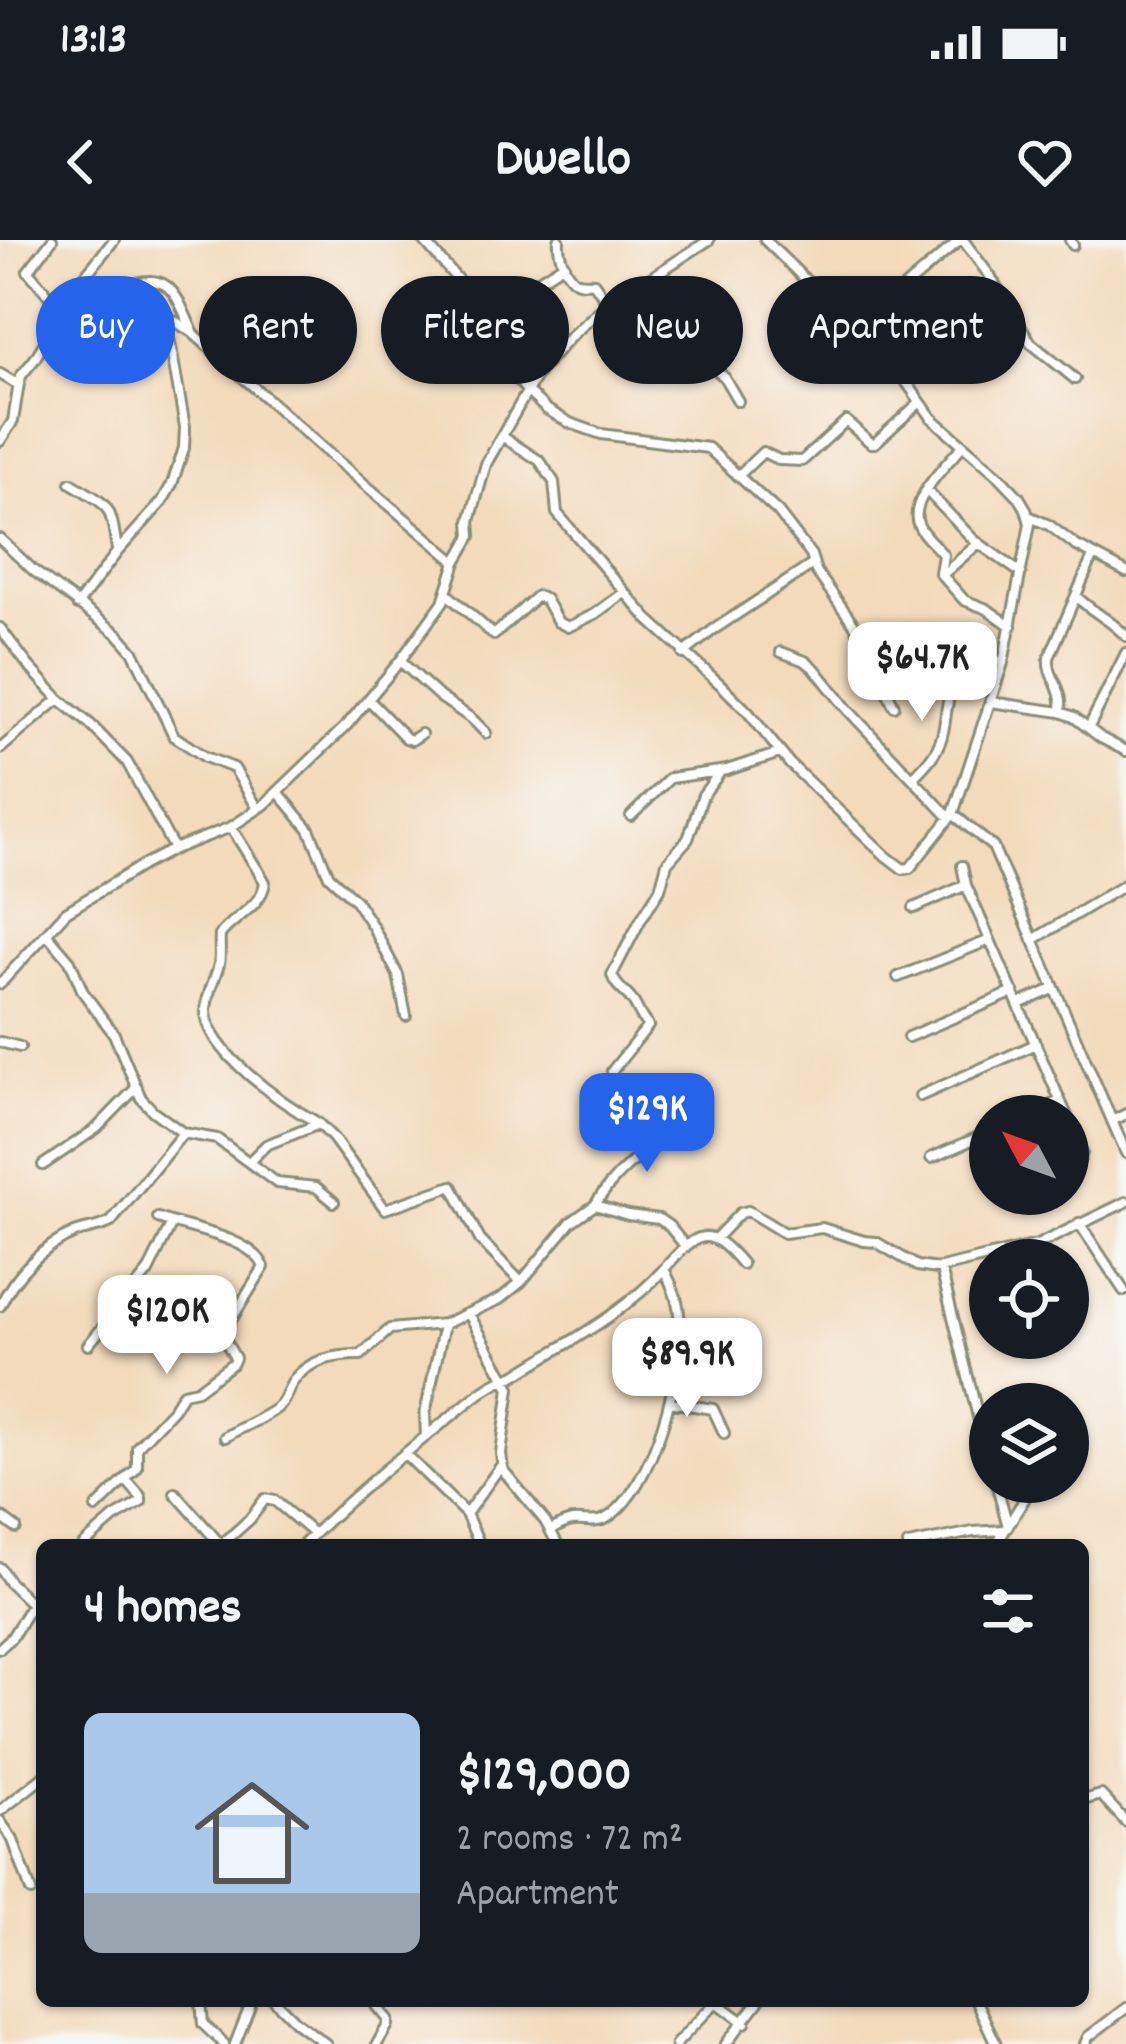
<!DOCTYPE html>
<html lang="en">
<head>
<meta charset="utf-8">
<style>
  :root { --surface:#171b24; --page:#20242c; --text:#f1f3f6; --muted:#9ea1a6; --line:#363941; --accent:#2563eb }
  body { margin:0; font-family:Dekko,sans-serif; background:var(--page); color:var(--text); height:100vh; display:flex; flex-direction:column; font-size:45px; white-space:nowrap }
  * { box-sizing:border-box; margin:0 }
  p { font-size:39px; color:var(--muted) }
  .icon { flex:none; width:66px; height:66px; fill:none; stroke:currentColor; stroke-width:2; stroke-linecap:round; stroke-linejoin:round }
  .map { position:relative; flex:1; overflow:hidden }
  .side { position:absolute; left:36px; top:1299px; width:1053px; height:468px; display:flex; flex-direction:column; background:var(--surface); border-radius:18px; box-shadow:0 3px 9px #0004 }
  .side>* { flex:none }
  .top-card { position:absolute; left:36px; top:36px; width:1056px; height:108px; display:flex; gap:24px }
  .needle { width:78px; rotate:311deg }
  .fabs { position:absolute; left:969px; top:855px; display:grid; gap:24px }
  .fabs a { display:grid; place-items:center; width:120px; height:120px; border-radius:50%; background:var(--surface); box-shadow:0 3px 9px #0004; font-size:60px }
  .price { position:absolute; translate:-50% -102px; padding:0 27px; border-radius:24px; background:#fff; color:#222; font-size:39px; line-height:78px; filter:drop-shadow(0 3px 6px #0008) }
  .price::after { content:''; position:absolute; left:50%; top:72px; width:36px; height:27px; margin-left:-18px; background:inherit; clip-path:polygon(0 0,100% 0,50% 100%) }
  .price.current { background:var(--accent); color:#fff }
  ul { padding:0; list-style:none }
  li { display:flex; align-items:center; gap:36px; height:300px; padding:0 48px }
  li+li { border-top:3px solid var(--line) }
  li span { display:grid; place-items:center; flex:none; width:336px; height:240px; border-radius:18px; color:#555 }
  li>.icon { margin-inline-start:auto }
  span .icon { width:144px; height:144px; fill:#fffc; stroke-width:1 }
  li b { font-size:51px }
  h2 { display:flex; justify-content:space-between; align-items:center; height:144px; padding:0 48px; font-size:51px }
  .chip { padding:0 42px; border-radius:54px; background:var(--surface); box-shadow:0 3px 9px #0004; font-size:42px; line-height:108px }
  .chip.current { background:var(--accent); color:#fff }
  .status { display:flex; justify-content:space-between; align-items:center; height:84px; padding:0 60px; background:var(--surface); direction:ltr }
  .status svg { height:33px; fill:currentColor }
  header { display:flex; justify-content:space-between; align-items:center; height:156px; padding:0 48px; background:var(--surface); font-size:54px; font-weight:700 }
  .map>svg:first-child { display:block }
</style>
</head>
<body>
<div class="status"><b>13:13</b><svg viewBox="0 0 49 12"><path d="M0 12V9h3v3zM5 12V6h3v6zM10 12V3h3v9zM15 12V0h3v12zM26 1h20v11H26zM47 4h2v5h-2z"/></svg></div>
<header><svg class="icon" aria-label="back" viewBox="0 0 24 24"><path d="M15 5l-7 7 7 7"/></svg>Dwello<svg class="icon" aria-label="heart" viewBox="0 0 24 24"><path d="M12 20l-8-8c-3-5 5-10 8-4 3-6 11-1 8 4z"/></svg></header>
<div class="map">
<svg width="1126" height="1804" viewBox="0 0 1126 1804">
  <rect width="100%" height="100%" fill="#f6f6f2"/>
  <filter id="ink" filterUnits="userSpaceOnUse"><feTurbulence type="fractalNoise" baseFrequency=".00833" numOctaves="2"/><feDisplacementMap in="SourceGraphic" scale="24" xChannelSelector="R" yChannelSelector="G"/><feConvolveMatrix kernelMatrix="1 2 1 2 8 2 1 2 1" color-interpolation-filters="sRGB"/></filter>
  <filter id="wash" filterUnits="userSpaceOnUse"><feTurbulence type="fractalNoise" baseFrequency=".004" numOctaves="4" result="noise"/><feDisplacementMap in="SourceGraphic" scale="48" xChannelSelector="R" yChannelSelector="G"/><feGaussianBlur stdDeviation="2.7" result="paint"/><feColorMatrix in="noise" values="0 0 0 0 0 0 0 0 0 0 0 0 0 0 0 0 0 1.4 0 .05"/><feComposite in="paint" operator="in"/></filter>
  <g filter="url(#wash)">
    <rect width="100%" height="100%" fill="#f3daba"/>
  </g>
  <g filter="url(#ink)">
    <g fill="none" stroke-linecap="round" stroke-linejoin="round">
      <g stroke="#898c77" stroke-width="14">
        <path id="street" d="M52 0 28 31 62 71
          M423 0 480 65 485 77 482 95 484 100 527 151 546 169 570 183 601 194 708 208 778 272 811 315 816 331 856 387 894 466
          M559 0C558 12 564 34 576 41 581 44 588 42 594 43L609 65
          M765 0 825 59 882 108 932 178 1000 237 1019 257 1026 269 1030 284 1003 423 953 574 993 607 1126 913
          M963 0 990 36 1031 103 1075 139
          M1070 0 1073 5
          M123 47C169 29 175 52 192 90
          M77 49 96 63 108 81
          M90 59 109 50 124 49 192 92 328 213 456 322
          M616 60 624 70 640 78 694 119 710 124 724 137 738 161
          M484 82 526 48 564 24
          M858 87 960 0
          M0 134 17 144
          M503 197 540 221 554 242 557 273 648 379 720 444 748 472 789 523 886 616 903 629 910 628 953 574
          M0 201 13 181 20 137 34 120 84 37 114 0
          M963 205C948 223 906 262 919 286 924 297 936 305 943 315L940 333 964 360 987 369 1011 386
          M738 236 763 212 779 220 802 221 846 181 871 203H875L919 163
          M71 243C110 267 110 262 117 310
          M926 250 974 300 1021 333
          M1028 276 1049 285 1075 305 1126 332
          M0 299 34 331 118 394 133 411 174 496 205 517 234 528 258 569
          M942 335 979 303
          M447 354 494 395 537 356 545 359 558 382 568 387 595 374 625 352
          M1077 357C1092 372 1111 380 1126 396
          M77 365 118 311 162 262 172 244 184 208 185 187 170 102 154 71
          M0 388 28 425 59 459 90 484 127 522 174 609
          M781 412 805 421 815 429 848 470 950 578
          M683 414 713 390 813 324
          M400 421 440 457 472 479 486 493
          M369 460 406 498 412 500 421 494
          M991 462 1061 472 1074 477 1101 498 1126 511
          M1061 472C1064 446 1047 438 1049 418L1093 316
          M1089 487 1126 413
          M0 509 59 459
          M914 537C924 526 935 516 940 502 947 485 944 466 952 449L942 426 946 401 953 400 1003 423
          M279 553 309 589 329 636 356 661 373 687 398 735 406 776
          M631 576 670 538 727 530 780 513
          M231 587 265 642C262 667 234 676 220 695 219 704 221 715 219 724 216 738 206 754 206 770 205 811 285 865 318 883
          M962 626 966 645 1067 876
          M914 668 966 645
          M47 694 70 721 83 752 114 794 141 858 153 871 183 893 217 899 277 943 316 947 334 962
          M1033 700 1126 644
          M898 737 990 700
          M0 744 66 672 143 625 174 609 231 587 264 565 347 485 400 421 443 362 456 322 471 296 470 281 486 224 537 134 571 96 598 72 709 0
          M1019 764 1053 749
          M908 797 1014 752
          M0 802 20 807
          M612 831 648 786C641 778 639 772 634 763 627 752 616 748 612 735L640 681 660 649 667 623 688 599 703 555 721 531
          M920 856 1036 804
          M1027 876 1060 861
          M1068 879 1082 913 1080 919 1068 925
          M1112 881 1126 874
          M931 918 990 892
          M249 922 266 905 319 884 333 898 385 969 452 946 480 1000 521 1042
          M43 925 97 888 137 847
          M595 965C616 930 646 911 678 887
          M1079 983 1124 1051
          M715 999 740 973 748 971 784 993 822 988 864 1001 876 1002 917 1026 937 1029 1037 1005 1126 962
          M941 1029 990 1225
          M0 1066C15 1034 42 1007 75 993 87 988 100 988 111 982L183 893
          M469 1074 510 1148 501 1213 503 1230 545 1281 558 1305
          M88 1105 148 1032 172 983
          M669 1162 713 1169 724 1193
          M426 1196 425 1174 444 1084
          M225 1197C241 1187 261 1180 277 1168 286 1161 286 1153 292 1143 307 1119 336 1115 361 1115L390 1089 444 1084 500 1059 521 1042 571 982 595 965 628 975 659 979 669 986 686 1007
          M405 1214 466 1274 480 1305
          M996 1242 1007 1283
          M175 1253 221 1305
          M96 1268 137 1228V1207L173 1169 183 1153 197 1150 233 1123 235 1118 225 1100V1090L264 1027C252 997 187 989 158 978
          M466 1274 500 1227
          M0 1276 16 1288
          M551 1290C557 1287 562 1284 568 1282 580 1278 593 1285 605 1279 654 1252 685 1125 679 1074 678 1058 671 1043 664 1029 697 992 708 983 742 1024
          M83 1305 114 1278 141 1262V1257L126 1240
          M221 1305 250 1279 265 1259 275 1261 314 1294
          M303 1305C347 1260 395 1221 444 1182 465 1166 488 1142 514 1136 566 1103 623 1075 664 1029
          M908 1305 973 1292 1004 1290
          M996 1305 1035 1242
          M0 1328 9 1342 32 1364
          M0 1408 12 1397 42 1348
          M1083 1560 1101 1555 1126 1582
          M0 1571 42 1538
          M0 1581 13 1600 31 1651
          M201 1761 203 1784 224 1804
          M275 1761 296 1782 326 1804
          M373 1761 388 1779V1785L377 1804
          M715 1761 745 1783
          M976 1761 996 1804
          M235 1804 252 1761
          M676 1804 716 1762
          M726 1804 759 1761
          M1085 1804 1088 1797 1126 1768"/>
      </g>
      <use href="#street" stroke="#fff" stroke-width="8"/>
    </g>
  </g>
</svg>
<div class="fabs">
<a><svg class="needle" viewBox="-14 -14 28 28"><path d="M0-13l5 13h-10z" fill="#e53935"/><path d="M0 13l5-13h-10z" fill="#9ea1a6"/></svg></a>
<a><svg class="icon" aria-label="locate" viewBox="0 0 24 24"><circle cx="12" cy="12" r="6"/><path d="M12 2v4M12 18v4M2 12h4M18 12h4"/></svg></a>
<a><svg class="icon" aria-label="layers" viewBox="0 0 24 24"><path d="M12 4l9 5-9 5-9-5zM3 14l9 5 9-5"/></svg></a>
</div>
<b class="price" style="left:922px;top:484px">$64.7K</b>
<b class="price current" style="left:647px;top:935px">$129K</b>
<b class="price" style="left:167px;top:1137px">$120K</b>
<b class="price" style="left:687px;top:1180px">$89.9K</b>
<div class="top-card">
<a class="chip current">Buy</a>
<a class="chip">Rent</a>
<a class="chip">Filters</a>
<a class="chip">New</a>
<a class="chip">Apartment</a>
</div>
<section class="side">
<h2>4 homes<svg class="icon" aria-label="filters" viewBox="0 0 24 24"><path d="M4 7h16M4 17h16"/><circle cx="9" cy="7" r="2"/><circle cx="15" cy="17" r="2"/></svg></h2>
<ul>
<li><span style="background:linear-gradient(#a9c7e8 75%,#9aa5b1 0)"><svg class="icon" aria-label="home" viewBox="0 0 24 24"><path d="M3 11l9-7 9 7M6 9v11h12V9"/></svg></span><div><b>$129,000</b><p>2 rooms · 72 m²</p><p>Apartment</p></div></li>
</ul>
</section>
</div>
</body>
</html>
